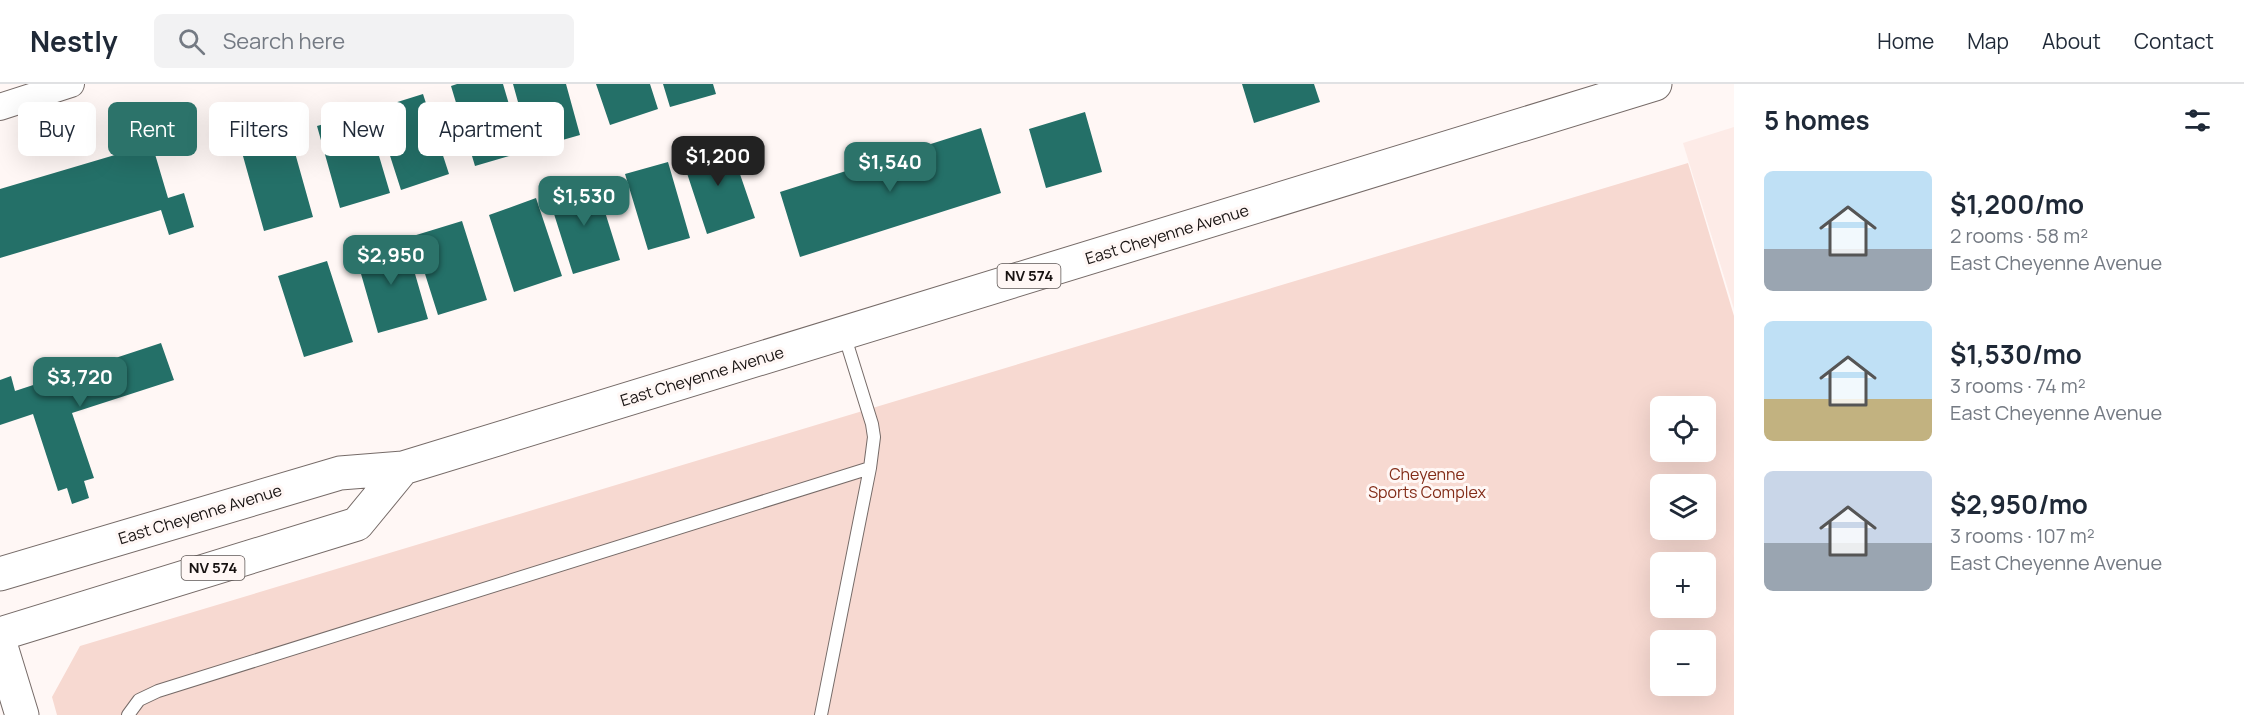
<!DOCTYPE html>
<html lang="en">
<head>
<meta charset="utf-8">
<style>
  :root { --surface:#fff; --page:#f2f2f3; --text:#1f2937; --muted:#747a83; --line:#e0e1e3; --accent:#2c736a }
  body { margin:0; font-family:Manrope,sans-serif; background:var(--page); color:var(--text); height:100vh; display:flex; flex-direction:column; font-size:22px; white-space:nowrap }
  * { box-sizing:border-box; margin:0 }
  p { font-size:20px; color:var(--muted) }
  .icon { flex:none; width:33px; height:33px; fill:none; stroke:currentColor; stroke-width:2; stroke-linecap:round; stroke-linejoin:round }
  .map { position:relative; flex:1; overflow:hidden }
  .details { display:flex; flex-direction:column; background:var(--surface); width:510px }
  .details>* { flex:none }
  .guide { position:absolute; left:18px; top:18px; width:570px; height:54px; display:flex; gap:12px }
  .fabs { position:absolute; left:1650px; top:312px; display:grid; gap:12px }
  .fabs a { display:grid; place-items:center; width:66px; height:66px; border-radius:9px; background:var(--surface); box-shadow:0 6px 24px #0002; font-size:30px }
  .price { position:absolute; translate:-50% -51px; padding:0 14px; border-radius:12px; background:var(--accent); color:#fff; font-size:20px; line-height:39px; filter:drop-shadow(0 2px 3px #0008) }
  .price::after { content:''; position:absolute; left:50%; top:36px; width:18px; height:14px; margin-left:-9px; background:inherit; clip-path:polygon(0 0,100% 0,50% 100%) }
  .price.on { background:#222; color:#fff }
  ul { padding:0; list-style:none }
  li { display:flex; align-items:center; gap:18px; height:150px; padding:0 30px }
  li span { display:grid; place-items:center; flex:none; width:168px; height:120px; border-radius:9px; color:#555 }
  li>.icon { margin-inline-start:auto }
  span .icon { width:72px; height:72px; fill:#fffc; stroke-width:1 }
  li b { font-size:26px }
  h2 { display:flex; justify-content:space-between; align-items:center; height:72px; padding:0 30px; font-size:26px }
  .tag { padding:0 21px; border-radius:9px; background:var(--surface); box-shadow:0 6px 24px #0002; font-size:21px; line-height:54px }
  .tag.on { background:var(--accent); color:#fff }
  header { display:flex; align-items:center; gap:36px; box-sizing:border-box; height:84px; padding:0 30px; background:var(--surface); border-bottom:2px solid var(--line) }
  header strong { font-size:28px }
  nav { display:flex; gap:33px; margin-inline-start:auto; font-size:21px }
  .search { width:420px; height:54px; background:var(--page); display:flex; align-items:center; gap:15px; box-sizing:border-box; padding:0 21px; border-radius:9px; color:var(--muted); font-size:22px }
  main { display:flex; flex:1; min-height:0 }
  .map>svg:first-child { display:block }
</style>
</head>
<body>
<header>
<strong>Nestly</strong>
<div class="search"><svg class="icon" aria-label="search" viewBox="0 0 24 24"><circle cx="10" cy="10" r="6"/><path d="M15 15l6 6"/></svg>Search here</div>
<nav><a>Home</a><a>Map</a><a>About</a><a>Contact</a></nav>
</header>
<main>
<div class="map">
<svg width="1734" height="631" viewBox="0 0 1734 631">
  <rect width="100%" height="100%" fill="#fff7f5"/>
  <path fill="#fdebe7" d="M1734 43V225L1683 59Z"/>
  <path fill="#f7d9d1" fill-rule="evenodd" d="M1688 79 1734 232V631H57L52 613 80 562ZM1660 322H1706V368H1660ZM1660 400H1706V446H1660ZM1660 478H1706V524H1660ZM1660 556H1706V602H1660Z"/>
  <path fill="#247068" d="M457 0H503L523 68 475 82 451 2Z
    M513 0H566L580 51 531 65Z
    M596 0H650L658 25 610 41Z
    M663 0H713L716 10 670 23Z
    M1242 0H1314L1320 18 1254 39Z
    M423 10 449 90 401 106 375 25Z
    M366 28 390 109 340 124 317 42Z
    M1085 28 1102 88 1046 104 1029 45Z
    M981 44 1001 109 800 173 780 108Z
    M290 51 313 133 264 147 241 65Z
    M728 55 755 134 707 150 681 71Z
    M152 60 168 114 184 109 194 143 169 151 161 126 0 174V105Z
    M668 78 690 154 648 166 625 90Z
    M595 96 620 176 573 190 548 111Z
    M536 114 562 192 514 208 489 131Z
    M462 137 487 216 438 231 413 152Z
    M405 155 428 235 378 249 355 169Z
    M327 177 353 258 304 273 278 192Z
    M161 259 174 296 72 329 94 394 84 397 89 414 72 420 67 404 58 407 33 330 0 341V296L11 292 15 307Z"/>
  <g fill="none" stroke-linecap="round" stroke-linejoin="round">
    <g stroke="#766b68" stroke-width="14">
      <path id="service" d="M128 631 139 616 158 607 870 384
        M821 631 870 384 874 353 872 340 844 250"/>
    </g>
    <g stroke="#766b68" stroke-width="28">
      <path id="minor" d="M0 23 71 0"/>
    </g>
    <g stroke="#766b68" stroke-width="35">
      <path id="secondary" d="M0 559 22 631"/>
    </g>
    <g stroke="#766b68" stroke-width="35">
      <path id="primary" d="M0 490 340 389 403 384 1655 0
        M0 550 357 440 403 384"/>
    </g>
    <use href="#service" stroke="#fff" stroke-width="12"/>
    <use href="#minor" stroke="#fff" stroke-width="26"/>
    <use href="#secondary" stroke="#fff" stroke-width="33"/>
    <use href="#primary" stroke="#fff" stroke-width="33"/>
  </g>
  <g text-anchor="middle" stroke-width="6" stroke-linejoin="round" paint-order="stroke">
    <g fill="#fff7f5" stroke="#5d5755" stroke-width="1.5">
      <rect x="997.5" y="180" width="63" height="24" rx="4.5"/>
      <rect x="181.5" y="472" width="63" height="24" rx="4.5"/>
    </g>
    <g font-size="15" font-weight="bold" fill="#171211">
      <text x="1029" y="197">NV 574</text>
      <text x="213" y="489">NV 574</text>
    </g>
    <g font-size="16" fill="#171211" stroke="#fff7f5">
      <text transform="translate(1167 150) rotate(-17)" y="6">East Cheyenne Avenue</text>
      <text transform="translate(702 292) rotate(-17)" y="6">East Cheyenne Avenue</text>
      <text transform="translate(200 430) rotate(-17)" y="6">East Cheyenne Avenue</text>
    </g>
    <g font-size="16" fill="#822b17" stroke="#fff7f5">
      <text x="1427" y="396">Cheyenne<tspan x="1427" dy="18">Sports Complex</tspan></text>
    </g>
  </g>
</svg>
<div class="fabs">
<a><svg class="icon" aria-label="locate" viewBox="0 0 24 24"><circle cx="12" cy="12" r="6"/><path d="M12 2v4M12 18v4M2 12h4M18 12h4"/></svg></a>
<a><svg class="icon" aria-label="layers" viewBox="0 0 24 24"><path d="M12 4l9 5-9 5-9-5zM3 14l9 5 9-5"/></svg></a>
<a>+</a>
<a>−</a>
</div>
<b class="price on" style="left:718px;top:103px">$1,200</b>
<b class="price" style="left:890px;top:109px">$1,540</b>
<b class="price" style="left:584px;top:143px">$1,530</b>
<b class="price" style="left:391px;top:202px">$2,950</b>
<b class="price" style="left:80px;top:324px">$3,720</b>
<div class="guide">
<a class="tag">Buy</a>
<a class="tag on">Rent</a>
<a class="tag">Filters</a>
<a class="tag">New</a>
<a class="tag">Apartment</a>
</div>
</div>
<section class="details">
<h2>5 homes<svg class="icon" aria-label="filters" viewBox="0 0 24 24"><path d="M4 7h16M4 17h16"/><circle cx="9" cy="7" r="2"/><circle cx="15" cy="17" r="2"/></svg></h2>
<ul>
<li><span style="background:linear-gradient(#bfe0f5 65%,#9aa5b1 0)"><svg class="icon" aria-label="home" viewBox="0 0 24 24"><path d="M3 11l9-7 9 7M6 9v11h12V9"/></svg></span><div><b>$1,200/mo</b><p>2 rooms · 58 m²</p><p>East Cheyenne Avenue</p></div></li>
<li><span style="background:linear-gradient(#bfe0f5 65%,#c2b280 0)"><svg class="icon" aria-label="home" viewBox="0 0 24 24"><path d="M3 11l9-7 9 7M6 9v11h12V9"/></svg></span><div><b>$1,530/mo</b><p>3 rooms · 74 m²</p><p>East Cheyenne Avenue</p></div></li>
<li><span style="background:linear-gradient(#c9d6e8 60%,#9aa5b1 0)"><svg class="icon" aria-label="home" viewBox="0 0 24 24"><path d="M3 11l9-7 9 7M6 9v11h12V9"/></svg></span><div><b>$2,950/mo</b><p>3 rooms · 107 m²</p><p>East Cheyenne Avenue</p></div></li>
</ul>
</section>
</main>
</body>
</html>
